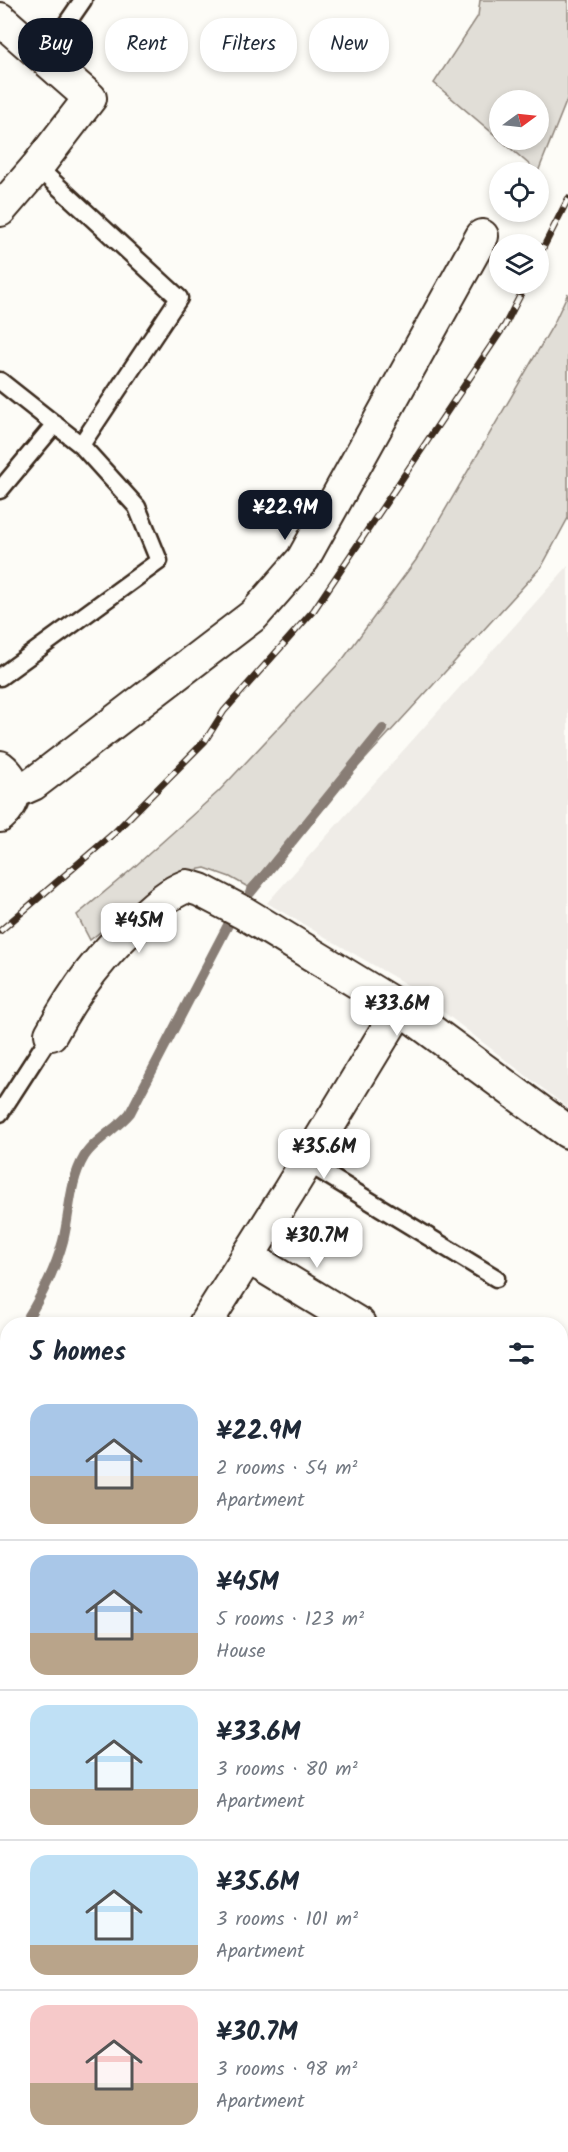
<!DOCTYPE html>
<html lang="en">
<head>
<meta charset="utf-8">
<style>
  :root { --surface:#fff; --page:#f2f2f3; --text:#1f2937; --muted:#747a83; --line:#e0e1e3; --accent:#111827 }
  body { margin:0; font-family:Kalam,sans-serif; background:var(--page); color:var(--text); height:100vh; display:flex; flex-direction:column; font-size:22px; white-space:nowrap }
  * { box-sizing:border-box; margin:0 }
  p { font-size:20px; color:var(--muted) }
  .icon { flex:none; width:33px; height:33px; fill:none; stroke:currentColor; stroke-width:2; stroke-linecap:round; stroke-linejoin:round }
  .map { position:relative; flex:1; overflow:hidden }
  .side { position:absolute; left:0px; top:1317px; width:568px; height:836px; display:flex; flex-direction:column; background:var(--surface); border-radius:24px 24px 0 0; box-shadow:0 3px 9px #0003 }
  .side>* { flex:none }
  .guide { position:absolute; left:18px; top:18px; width:532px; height:54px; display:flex; gap:12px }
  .needle { width:39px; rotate:75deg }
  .controls { position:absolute; left:489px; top:90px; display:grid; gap:12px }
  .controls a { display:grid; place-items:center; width:60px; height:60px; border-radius:50%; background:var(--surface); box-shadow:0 3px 9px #0003; font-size:30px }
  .price { position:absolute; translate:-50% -51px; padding:0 14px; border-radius:12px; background:#fff; color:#222; font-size:20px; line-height:39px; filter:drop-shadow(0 2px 3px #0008) }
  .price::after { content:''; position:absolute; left:50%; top:36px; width:18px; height:14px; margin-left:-9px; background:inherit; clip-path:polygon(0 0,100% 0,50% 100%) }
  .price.active { background:var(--accent); color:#fff }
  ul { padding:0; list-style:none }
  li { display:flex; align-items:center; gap:18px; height:150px; padding:0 30px }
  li+li { border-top:2px solid var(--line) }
  li span { display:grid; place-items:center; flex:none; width:168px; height:120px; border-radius:18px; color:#555 }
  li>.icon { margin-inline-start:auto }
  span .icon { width:72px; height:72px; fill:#fffc; stroke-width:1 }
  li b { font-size:26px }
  h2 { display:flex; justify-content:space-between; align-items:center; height:72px; padding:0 30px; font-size:26px }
  .chip { padding:0 21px; border-radius:24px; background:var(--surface); box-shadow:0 3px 9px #0003; font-size:21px; line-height:54px }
  .chip.active { background:var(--accent); color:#fff }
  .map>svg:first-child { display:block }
</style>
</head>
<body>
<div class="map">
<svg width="568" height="2152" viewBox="0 0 568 2152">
  <rect width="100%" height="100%" fill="#fdfcf7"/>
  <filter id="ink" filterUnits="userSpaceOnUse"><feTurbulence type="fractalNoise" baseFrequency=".0167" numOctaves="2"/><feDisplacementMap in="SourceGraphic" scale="12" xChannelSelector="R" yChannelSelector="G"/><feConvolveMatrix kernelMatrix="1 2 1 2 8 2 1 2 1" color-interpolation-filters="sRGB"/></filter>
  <g filter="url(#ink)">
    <path fill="#efece7" d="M568 566V1108L411 987 267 903Z
      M568 1843V1927L561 1924V1852Z"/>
    <path fill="#e1ded7" stroke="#8e847a" stroke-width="1.5" fill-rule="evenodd" d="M480 0H568V97L538 172 434 83 478 16ZM500 100H538V140H500Z
      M568 293V518L542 566 248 887 230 877 205 868 173 874 90 940 77 915 132 869 218 792 343 659 416 560 553 325Z"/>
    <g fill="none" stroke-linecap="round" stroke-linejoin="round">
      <path stroke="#887d74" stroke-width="10" d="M250 893 383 729
        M24 1324C40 1299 55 1271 63 1241 70 1214 69 1182 84 1157 92 1142 118 1128 130 1113L228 925
        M0 1362 8 1350"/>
      <g stroke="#3b2a1e" stroke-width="21">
        <path id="lane" d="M43 58 83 0
          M37 167 179 298 81 445
          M0 381 81 445 137 507 159 561 0 677
          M0 490 55 424
          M0 1113 51 1034
          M306 1162 496 1278
          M561 1366 568 1358
          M0 1433 8 1439
          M561 1455 568 1460
          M128 2145 126 2150 130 2152"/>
      </g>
      <g stroke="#3b2a1e" stroke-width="36">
        <path id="street" d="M0 19 90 98 37 167 0 210
          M0 767C19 782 17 801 0 816
          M15 792 33 784 254 615 303 559 482 236
          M51 1034C77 987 102 953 142 918 156 905 169 893 187 886L200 890 244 913 400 1008 568 1132
          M248 1257 359 1324
          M205 1324 289 1191 400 1008
          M0 1673 8 1658
          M561 1825 568 1815
          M561 1937 568 1941
          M322 2152 327 2145"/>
      </g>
      <use href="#lane" stroke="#fdfcf7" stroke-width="16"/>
      <use href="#street" stroke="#fdfcf7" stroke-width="32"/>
      <g stroke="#3b2a1e" stroke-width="7">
        <path id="rail" d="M538 258 568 199
          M0 931 114 833 205 741 224 711 314 610 505 325 526 284"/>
      </g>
      <use href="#rail" stroke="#fdfcf7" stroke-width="4.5" stroke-dasharray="14" stroke-linecap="butt"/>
    </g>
  </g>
</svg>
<div class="controls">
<a><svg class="needle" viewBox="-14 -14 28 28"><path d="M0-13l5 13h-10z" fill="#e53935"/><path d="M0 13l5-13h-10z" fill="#747a83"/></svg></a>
<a><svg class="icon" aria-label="locate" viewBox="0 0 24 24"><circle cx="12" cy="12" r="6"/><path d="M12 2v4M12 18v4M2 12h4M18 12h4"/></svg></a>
<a><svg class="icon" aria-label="layers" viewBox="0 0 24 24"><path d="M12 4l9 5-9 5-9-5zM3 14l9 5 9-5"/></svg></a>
</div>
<b class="price active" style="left:285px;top:541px">¥22.9M</b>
<b class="price" style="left:139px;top:954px">¥45M</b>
<b class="price" style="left:397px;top:1037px">¥33.6M</b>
<b class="price" style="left:324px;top:1180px">¥35.6M</b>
<b class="price" style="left:317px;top:1269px">¥30.7M</b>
<div class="guide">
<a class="chip active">Buy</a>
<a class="chip">Rent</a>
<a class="chip">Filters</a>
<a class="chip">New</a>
</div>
<section class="side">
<h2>5 homes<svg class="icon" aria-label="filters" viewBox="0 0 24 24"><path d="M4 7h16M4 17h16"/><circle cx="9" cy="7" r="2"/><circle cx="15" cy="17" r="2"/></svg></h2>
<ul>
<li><span style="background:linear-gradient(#a9c7e8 60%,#b9a48a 0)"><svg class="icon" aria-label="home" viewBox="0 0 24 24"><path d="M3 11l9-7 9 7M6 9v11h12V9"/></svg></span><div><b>¥22.9M</b><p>2 rooms · 54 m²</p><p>Apartment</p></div></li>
<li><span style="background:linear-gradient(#a9c7e8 65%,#b9a48a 0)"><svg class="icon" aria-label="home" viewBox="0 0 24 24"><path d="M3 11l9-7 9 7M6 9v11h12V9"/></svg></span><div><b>¥45M</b><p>5 rooms · 123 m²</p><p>House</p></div></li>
<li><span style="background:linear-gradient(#bfe0f5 70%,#b9a48a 0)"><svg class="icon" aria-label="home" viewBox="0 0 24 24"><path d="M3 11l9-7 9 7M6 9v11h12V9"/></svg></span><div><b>¥33.6M</b><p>3 rooms · 80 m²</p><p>Apartment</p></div></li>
<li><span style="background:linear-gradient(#bfe0f5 75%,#b9a48a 0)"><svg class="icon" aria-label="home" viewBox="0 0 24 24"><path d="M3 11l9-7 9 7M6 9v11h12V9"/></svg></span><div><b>¥35.6M</b><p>3 rooms · 101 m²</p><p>Apartment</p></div></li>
<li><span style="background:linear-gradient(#f6c9c9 65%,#b9a48a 0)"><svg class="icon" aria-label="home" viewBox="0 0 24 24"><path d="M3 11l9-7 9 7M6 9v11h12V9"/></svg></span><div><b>¥30.7M</b><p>3 rooms · 98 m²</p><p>Apartment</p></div></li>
</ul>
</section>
</div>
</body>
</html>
